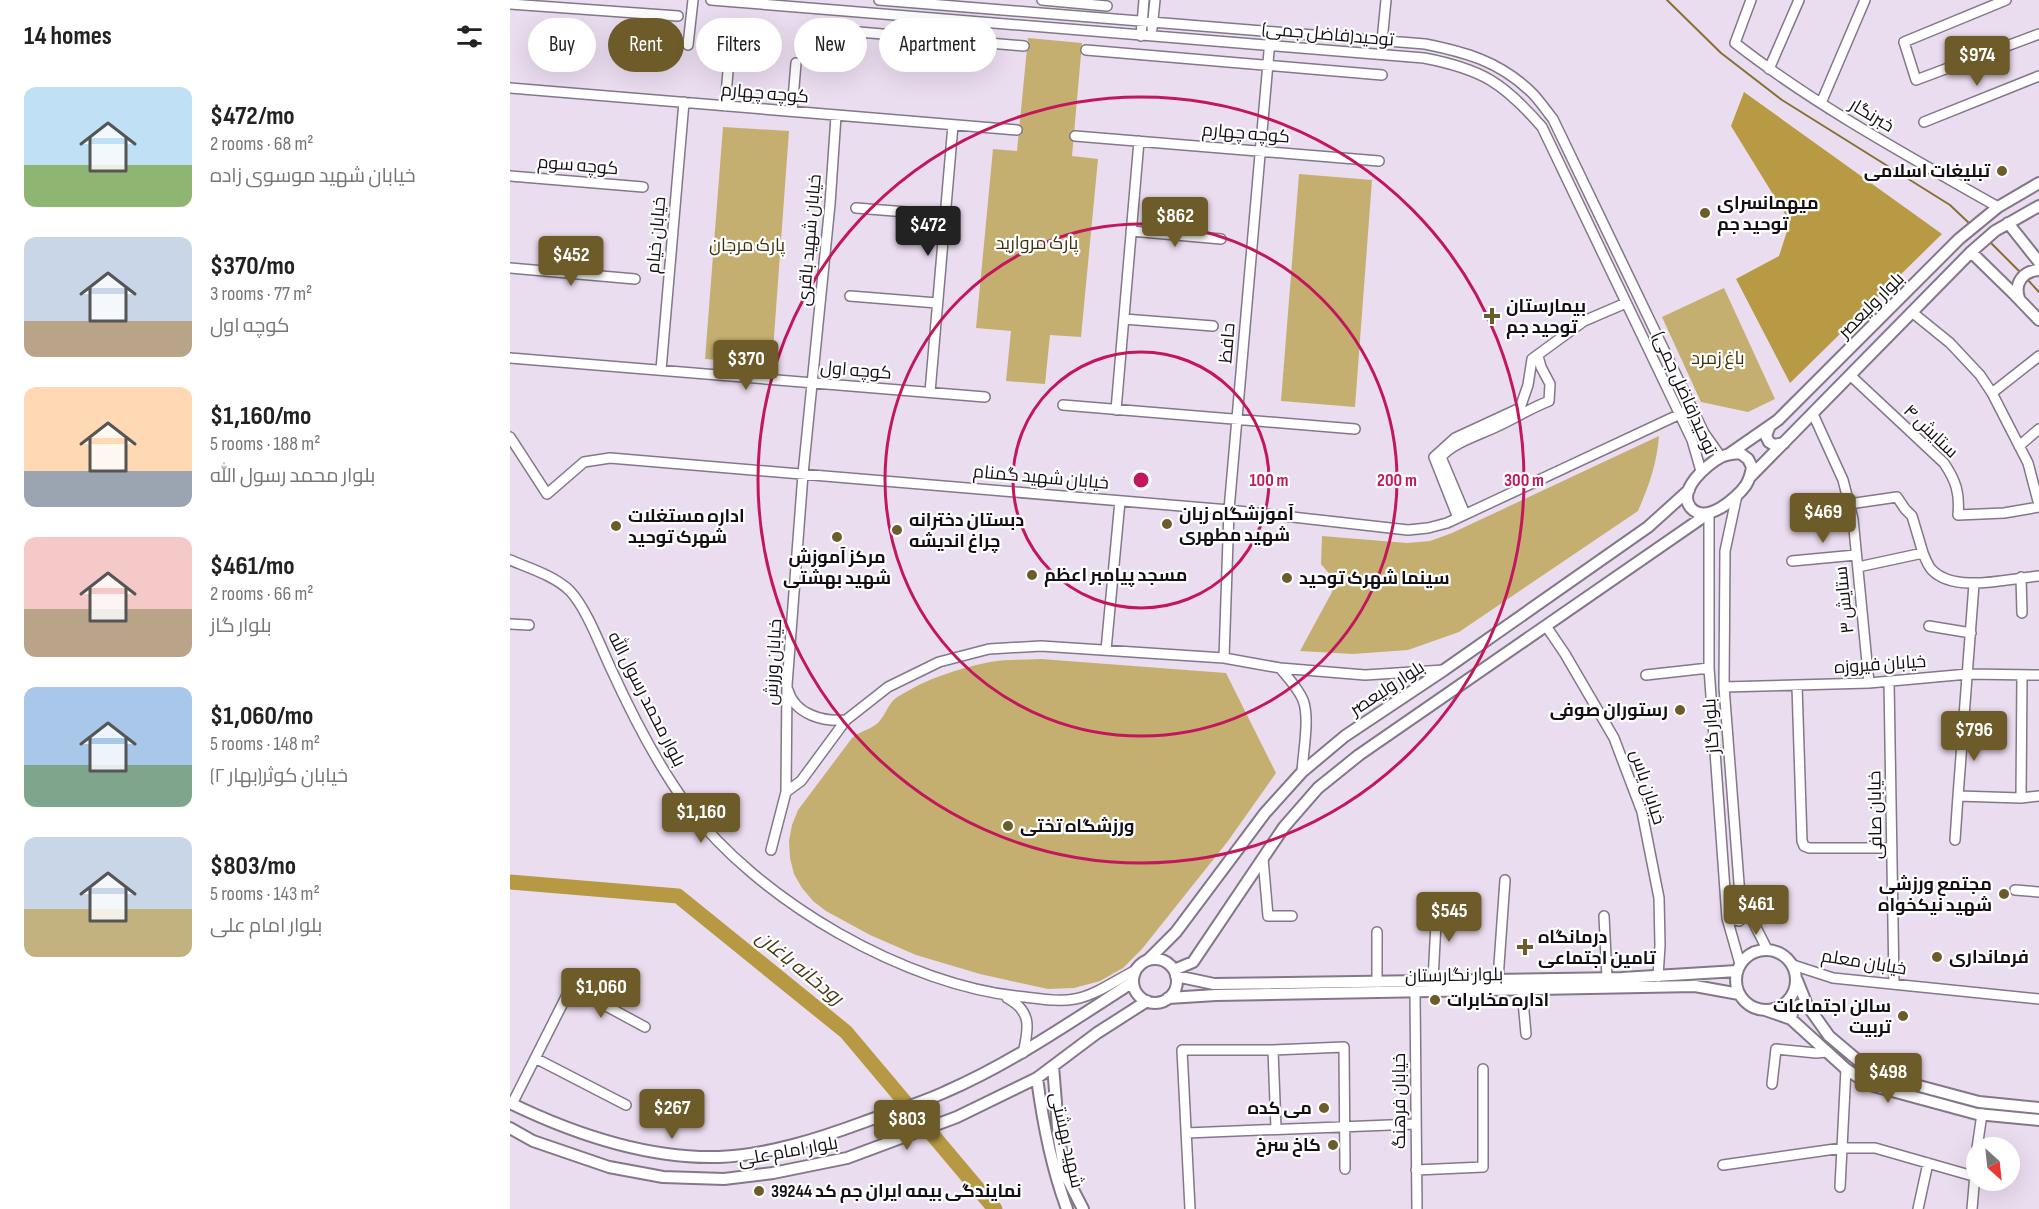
<!DOCTYPE html>
<html lang="en">
<head>
<meta charset="utf-8">
<style>
  :root { --surface:#fff; --page:#f2f2f2; --text:#222; --muted:#767676; --accent:#6d5c2a }
  body { margin:0; font-family:"Sofia Sans Condensed",Cairo,sans-serif; background:var(--page); color:var(--text); height:100vh; display:flex; flex-direction:column; font-size:22px; white-space:nowrap }
  * { box-sizing:border-box; margin:0 }
  p { font-size:20px; color:var(--muted) }
  .icon { flex:none; width:33px; height:33px; fill:none; stroke:currentColor; stroke-width:2; stroke-linecap:round; stroke-linejoin:round }
  .map { position:relative; flex:1; overflow:hidden }
  .details { display:flex; flex-direction:column; background:var(--surface); width:510px }
  .details>* { flex:none }
  .hud { position:absolute; left:18px; top:18px; width:570px; height:54px; display:flex; gap:12px }
  .needle { width:39px; rotate:153deg }
  .tools { position:absolute; left:1456px; top:1137px; display:grid; gap:12px }
  .tools a { display:grid; place-items:center; width:54px; height:54px; border-radius:50%; background:var(--surface); box-shadow:0 6px 24px #0002; font-size:30px }
  .price { position:absolute; translate:-50% -51px; padding:0 14px; border-radius:6px; background:var(--accent); color:#fff; font-size:20px; line-height:39px; filter:drop-shadow(0 2px 3px #0008) }
  .price::after { content:''; position:absolute; left:50%; top:36px; width:18px; height:14px; margin-left:-9px; background:inherit; clip-path:polygon(0 0,100% 0,50% 100%) }
  .price.on { background:#222; color:#fff }
  ul { padding:0; list-style:none }
  li { display:flex; align-items:center; gap:18px; height:150px; padding:0 24px }
  li span { display:grid; place-items:center; flex:none; width:168px; height:120px; border-radius:12px; color:#555 }
  li>.icon { margin-inline-start:auto }
  span .icon { width:72px; height:72px; fill:#fffc; stroke-width:1 }
  li b { font-size:26px }
  h2 { display:flex; justify-content:space-between; align-items:center; height:72px; padding:0 24px; font-size:26px }
  .pill { padding:0 21px; border-radius:27px; background:var(--surface); box-shadow:0 6px 24px #0002; font-size:21px; line-height:54px }
  .pill.on { background:var(--accent); color:#fff }
  main { display:flex; flex:1; min-height:0 }
  .map>svg:first-child { display:block }
</style>
</head>
<body>
<main>
<section class="details">
<h2>14 homes<svg class="icon" aria-label="filters" viewBox="0 0 24 24"><path d="M4 7h16M4 17h16"/><circle cx="9" cy="7" r="2"/><circle cx="15" cy="17" r="2"/></svg></h2>
<ul>
<li><span style="background:linear-gradient(#bfe0f5 65%,#8fb573 0)"><svg class="icon" aria-label="home" viewBox="0 0 24 24"><path d="M3 11l9-7 9 7M6 9v11h12V9"/></svg></span><div><b>$472/mo</b><p>2 rooms · 68 m²</p><p>خیابان شهید موسوی زاده</p></div></li>
<li><span style="background:linear-gradient(#c9d6e8 70%,#b9a48a 0)"><svg class="icon" aria-label="home" viewBox="0 0 24 24"><path d="M3 11l9-7 9 7M6 9v11h12V9"/></svg></span><div><b>$370/mo</b><p>3 rooms · 77 m²</p><p>کوچه اول</p></div></li>
<li><span style="background:linear-gradient(#ffd9b3 70%,#9aa5b1 0)"><svg class="icon" aria-label="home" viewBox="0 0 24 24"><path d="M3 11l9-7 9 7M6 9v11h12V9"/></svg></span><div><b>$1,160/mo</b><p>5 rooms · 188 m²</p><p>بلوار محمد رسول الله</p></div></li>
<li><span style="background:linear-gradient(#f6c9c9 60%,#b9a48a 0)"><svg class="icon" aria-label="home" viewBox="0 0 24 24"><path d="M3 11l9-7 9 7M6 9v11h12V9"/></svg></span><div><b>$461/mo</b><p>2 rooms · 66 m²</p><p>بلوار گاز</p></div></li>
<li><span style="background:linear-gradient(#a9c7e8 65%,#7fa58c 0)"><svg class="icon" aria-label="home" viewBox="0 0 24 24"><path d="M3 11l9-7 9 7M6 9v11h12V9"/></svg></span><div><b>$1,060/mo</b><p>5 rooms · 148 m²</p><p>خیابان کوثر(بهار ۲)</p></div></li>
<li><span style="background:linear-gradient(#c9d6e8 60%,#c2b280 0)"><svg class="icon" aria-label="home" viewBox="0 0 24 24"><path d="M3 11l9-7 9 7M6 9v11h12V9"/></svg></span><div><b>$803/mo</b><p>5 rooms · 143 m²</p><p>بلوار امام علی</p></div></li>
</ul>
</section>
<div class="map">
<svg width="1529" height="1209" viewBox="0 0 1529 1209">
  <rect width="100%" height="100%" fill="#ebddf0"/>
  <path fill="#c5af70" d="M518 38 572 43 562 156 588 159 571 337 540 335 535 384 496 381 501 331 466 328 483 149 507 151Z
    M213 127 279 131 262 364 195 359Z
    M789 174 862 180 845 407 771 401Z
    M1214 288 1265 399 1238 412 1191 402 1152 317Z
    M1149 436C1147 463 1139 486 1128 511L949 632 898 650 843 654 790 651 822 592 821 576 811 564 812 536 897 543 920 541 942 533Z
    M531 659 716 673 766 773 718 841 632 949 613 968 590 981 564 988 538 989 470 974 406 955 360 935 316 911 303 901 292 888 284 874 280 858 279 841 282 825 288 810 342 738C349 732 355 731 362 727 376 720 376 703 389 696 416 679 449 668 480 662 496 659 514 660 531 659Z"/>
  <path fill="#b79a43" d="M1234 92 1432 234 1280 383 1226 279 1269 256 1280 222 1221 126Z"/>
  <g fill="none" stroke-linecap="round" stroke-linejoin="round">
    <path stroke="#857034" stroke-width="2" d="M1157 0 1211 53 1272 100 1440 205 1460 224
      M1480 242 1512 274
      M1516 278 1529 292"/>
    <path stroke="#b69942" stroke-width="15" d="M0 882 168 896 336 1032 485 1209"/>
    <g stroke="#837788" stroke-width="12">
      <path id="minor" d="M201 0 914 58C971 69 993 82 1032 127L1182 440 1191 471
        M369 0 915 44C955 52 988 61 1019 90 1028 98 1035 109 1043 119L1194 433 1211 457
        M532 0 597 6
        M1241 0 1225 43C1306 106 1398 156 1488 207
        M1496 0 1394 42 1406 80 1529 34
        M0 4 168 16
        M642 29 645 0
        M337 31 514 46
        M631 36 634 0
        M872 41 876 0
        M178 45 183 0
        M576 50 872 75
        M1259 69 1289 0
        M0 88 507 130
        M1311 103 1355 0
        M215 106 219 60
        M282 111 286 63
        M1414 122 1529 76
        M565 136 869 161
        M0 176 133 187
        M346 208 435 215
        M621 231 711 239
        M0 268 125 279
        M340 296 427 303
        M1403 313 1440 343 1470 375 1482 393 1518 463 1529 505
        M614 319 703 326
        M0 358 475 397
        M151 370 174 102
        M1341 376 1434 463C1446 481 1450 493 1448 515L1494 513 1529 507
        M420 392 443 125
        M1482 393 1529 356
        M553 405 845 429
        M606 410 629 141
        M1303 414 1333 480 1343 519 1359 683
        M0 437 37 494 74 462 100 458 719 510 898 530 918 528 937 523 1183 408
        M1509 446 1529 429
        M1227 495 1215 551 1214 687 1230 896 1257 949
        M1339 504 1387 497 1395 509 1402 516 1413 553
        M1199 513V668L1217 918 1230 964
        M955 514 931 457C944 442 970 435 988 426 1005 418 1021 408 1039 401L1040 384 1031 367 1028 356
        M948 518 924 457 945 438 1010 408 1018 385 1022 359 1074 321 1116 303
        M0 560C19 568 45 576 60 591 77 609 91 648 102 671 123 717 147 764 177 805 247 900 397 987 515 997 532 999 548 1002 565 999 586 995 606 980 626 970
        M1282 561 1346 555
        M1348 567 1413 553C1415 558 1418 566 1422 570 1445 594 1500 578 1529 576
        M1511 577 1512 613
        M1464 584 1448 796 1511 798 1529 796
        M0 624 19 625
        M1036 626 1055 654 1104 738 1132 812 1149 898 1150 945 1148 977
        M1419 626 1461 633
        M596 650 610 501
        M714 658 719 510 760 40
        M770 668C778 678 788 688 793 700 800 718 793 752 792 772
        M1136 675 1199 668
        M1379 681 1384 984
        M1287 686 1292 841 1294 846 1299 848H1382
        M1214 687 1359 683 1458 674 1529 675
        M278 690C285 715 314 722 336 720
        M276 792 291 781 336 720 378 687 429 662 479 649 531 646 714 658 770 668 855 675 934 670
        M1511 798 1512 675
        M1445 840 1448 796
        M261 850 276 792 277 685 293 474 320 204 326 116
        M753 859 758 916H782
        M1505 890 1529 892
        M1094 916 1097 978
        M1217 918 1229 921 1237 914
        M867 932V982
        M1283 965 1323 978 1529 999
        M988 979 995 880
        M923 980 927 904
        M1012 990 1016 1034
        M905 992 907 1209
        M497 998C522 1011 519 1028 513 1053
        M763 1050 766 1128
        M25 1058 116 1105
        M1262 1084 1266 1049 1306 1053 1318 1052
        M2 1104 61 987 135 1027
        M676 1133 905 1124
        M1467 1148 1472 1114
        M1213 1165 1332 1148H1365L1463 1176
        M906 1170 973 1167V1069
        M1330 1187 1336 1069
        M680 1209 672 1050H763L834 1047 835 1169
        M1408 1209 1418 1163
        M1462 1209 1467 1151"/>
    </g>
    <g stroke="#837788" stroke-width="14">
      <path id="major" d="M1498 223 1529 262
        M1461 252 1503 293 1529 320
        M1509 298C1504 283 1513 271 1529 270
        M1259 428 1256 436 1259 442 1264 445 1274 443
        M1230 453 1238 459 1242 467C1241 474 1239 480 1236 485 1227 498 1196 525 1181 508 1166 491 1197 464 1211 457 1217 454 1223 454 1230 453Z
        M1219 454 1268 420 1449 239 1488 207 1529 183
        M1240 477 1461 252 1485 231 1529 206
        M1226 980a30 30 0 1 1 60 0a30 30 0 1 1-60 0Z
        M623 981a22 22 0 1 1 44 0a22 22 0 1 1-44 0Z
        M638 960 666 932 755 813 792 772 835 736 934 670 1138 527 1179 490
        M664 970 683 962 774 827 808 788 849 755 1199 513
        M666 976 704 984 1112 978 1227 971
        M1287 980 1297 1005 1319 1036 1364 1074 1469 1102 1529 1108
        M658 998 706 995 1185 986 1229 994
        M1255 1010 1281 1019 1336 1069 1360 1085 1467 1114 1529 1120
        M1281 1019 1283 1008 1289 1005H1297
        M543 1066 549 1139 555 1174 573 1209
        M527 1078C533 1124 541 1166 557 1209
        M0 1103C64 1134 136 1159 209 1157 258 1155 308 1139 354 1122 381 1112 409 1104 435 1092 502 1063 562 1021 623 982
        M0 1128 23 1141 99 1167 153 1177 214 1179 263 1173 337 1158 447 1117 527 1078 587 1033 637 1001"/>
    </g>
    <use href="#minor" stroke="#fff" stroke-width="9"/>
    <use href="#major" stroke="#fff" stroke-width="10"/>
  </g>
  <g fill="none" stroke="#c2185b" stroke-width="3">
    <circle cx="631" cy="480" r="128"/>
    <circle cx="631" cy="480" r="256"/>
    <circle cx="631" cy="480" r="383"/>
  </g>
  <g fill="#6d5c2a" stroke="#fff" stroke-width="2">
    <circle cx="1492" cy="171" r="6"/>
    <circle cx="1195" cy="213" r="6"/>
    <path d="M979 307h6v6h6v6h-6v6h-6v-6h-6v-6h6z"/>
    <circle cx="657" cy="524" r="6"/>
    <circle cx="106" cy="526" r="6"/>
    <circle cx="387" cy="530" r="6"/>
    <circle cx="327" cy="537" r="6"/>
    <circle cx="522" cy="575" r="6"/>
    <circle cx="777" cy="578" r="6"/>
    <circle cx="1170" cy="710" r="6"/>
    <circle cx="498" cy="826" r="6"/>
    <circle cx="1494" cy="894" r="6"/>
    <path d="M1012 938h6v6h6v6h-6v6h-6v-6h-6v-6h6z"/>
    <circle cx="1427" cy="957" r="6"/>
    <circle cx="925" cy="1000" r="6"/>
    <circle cx="1393" cy="1016" r="6"/>
    <circle cx="814" cy="1108" r="6"/>
    <circle cx="823" cy="1145" r="6"/>
    <circle cx="249" cy="1191" r="6"/>
  </g>
  <g text-anchor="middle" stroke-width="4.5" stroke-linejoin="round" paint-order="stroke">
    <g font-size="18" fill="#130f15" stroke="#fff">
      <text transform="translate(818 34) rotate(5)" y="6">توحید(فاضل جمی)</text>
      <text transform="translate(255 93) rotate(5)" y="6">کوچه چهارم</text>
      <text transform="translate(1362 115) rotate(31)" y="6">خبرنگار</text>
      <text transform="translate(736 133) rotate(5)" y="6">کوچه چهارم</text>
      <text transform="translate(68 165) rotate(5)" y="6">کوچه سوم</text>
      <text transform="translate(146 235) rotate(-85)" y="6">خیابان خیام</text>
      <text transform="translate(299 240) rotate(-85)" y="6">خیابان شهید باقری</text>
      <text transform="translate(1361 305) rotate(-45)" y="6">بلوار ولیعصر</text>
      <text transform="translate(717 343) rotate(-85)" y="6">حافظ</text>
      <text transform="translate(346 370) rotate(5)" y="6">کوچه اول</text>
      <text transform="translate(1175 393) rotate(66)" y="6">توحید(فاضل جمی)</text>
      <text transform="translate(1421 431) rotate(44)" y="6">ستایش ۴</text>
      <text transform="translate(531 477) rotate(5)" y="6">خیابان شهید گمنام</text>
      <text transform="translate(1334 600) rotate(-96)" y="6">ستایش ۳</text>
      <text transform="translate(263 662) rotate(-87)" y="6">خیابان ورزش</text>
      <text transform="translate(1370 664) rotate(-4)" y="6">خیابان فیروزه</text>
      <text transform="translate(877 688) rotate(-33)" y="6">بلوار ولیعصر</text>
      <text transform="translate(137 699) rotate(63)" y="6">بلوار محمد رسول الله</text>
      <text transform="translate(1201 726) rotate(-94)" y="6">بلوار گاز</text>
      <text transform="translate(1138 787) rotate(72)" y="6">خیابان یاس</text>
      <text transform="translate(1365 815) rotate(-91)" y="6">خیابان صافی</text>
      <text transform="translate(1354 962) rotate(9)" y="6">خیابان معلم</text>
      <text transform="translate(944 975) rotate(-1)" y="6">بلوار نگارستان</text>
      <text transform="translate(889 1101) rotate(-90)" y="6">خیابان فرهنگ</text>
      <text transform="translate(557 1140) rotate(77)" y="6">شهید بهشتی</text>
      <text transform="translate(278 1151) rotate(-10)" y="6">بلوار امام علی</text>
    </g>
    <g font-size="18" font-weight="bold" fill="#130f15" stroke="#fff" text-anchor="start">
      <text x="1480" y="177" text-anchor="end">تبلیغات اسلامی</text>
      <text x="1207" y="209">میهمانسرای<tspan x="1207" dy="21">توحید جم</tspan></text>
      <text x="996" y="312">بیمارستان<tspan x="996" dy="21">توحید جم</tspan></text>
      <text x="669" y="520">آموزشگاه زبان<tspan x="669" dy="21">شهید مطهری</tspan></text>
      <text x="118" y="522">اداره مستغلات<tspan x="118" dy="21">شهرک توحید</tspan></text>
      <text x="399" y="526">دبستان دخترانه<tspan x="399" dy="21">چراغ اندیشه</tspan></text>
      <text x="327" y="563" text-anchor="middle">مرکز آموزش<tspan x="327" dy="21">شهید بهشتی</tspan></text>
      <text x="534" y="581">مسجد پیامبر اعظم</text>
      <text x="789" y="584">سینما شهرک توحید</text>
      <text x="1158" y="716" text-anchor="end">رستوران صوفی</text>
      <text x="510" y="832">ورزشگاه تختی</text>
      <text x="1482" y="890" text-anchor="end">مجتمع ورزشی<tspan x="1482" dy="21">شهید نیکخواه</tspan></text>
      <text x="1028" y="943">درمانگاه<tspan x="1028" dy="21">تامین اجتماعی</tspan></text>
      <text x="1439" y="963">فرمانداری</text>
      <text x="937" y="1006">اداره مخابرات</text>
      <text x="1381" y="1012" text-anchor="end">سالن اجتماعات<tspan x="1381" dy="21">تربیت</tspan></text>
      <text x="802" y="1114" text-anchor="end">می کده</text>
      <text x="811" y="1151" text-anchor="end">کاخ سرخ</text>
      <text x="261" y="1197">نمایندگی بیمه ایران جم کد 39244</text>
    </g>
    <g font-size="18" fill="#3d300a" stroke="#fff">
      <text x="527" y="249">پارک مروارید</text>
      <text x="237" y="251">پارک مرجان</text>
      <text x="1208" y="364">باغ زمرد</text>
    </g>
    <g font-size="20" font-style="italic" fill="#473b16" stroke="#fff">
      <text transform="translate(290 967) rotate(39)" y="7">رودخانه باغان</text>
    </g>
  </g>
  <circle cx="631" cy="480" r="9" fill="#c2185b" stroke="#fff" stroke-width="3"/>
  <g font-size="18" text-anchor="middle" font-weight="bold" fill="#c2185b" stroke="#fff" stroke-width="4.5" stroke-linejoin="round" paint-order="stroke">
    <text x="759" y="486">100 m</text>
    <text x="887" y="486">200 m</text>
    <text x="1014" y="486">300 m</text>
  </g>
</svg>
<div class="tools">
<a><svg class="needle" viewBox="-14 -14 28 28"><path d="M0-13l5 13h-10z" fill="#e53935"/><path d="M0 13l5-13h-10z" fill="#767676"/></svg></a>
</div>
<b class="price" style="left:1467px;top:87px">$974</b>
<b class="price" style="left:665px;top:248px">$862</b>
<b class="price on" style="left:418px;top:257px">$472</b>
<b class="price" style="left:61px;top:287px">$452</b>
<b class="price" style="left:236px;top:391px">$370</b>
<b class="price" style="left:1313px;top:544px">$469</b>
<b class="price" style="left:1464px;top:762px">$796</b>
<b class="price" style="left:191px;top:844px">$1,160</b>
<b class="price" style="left:1246px;top:936px">$461</b>
<b class="price" style="left:939px;top:943px">$545</b>
<b class="price" style="left:91px;top:1019px">$1,060</b>
<b class="price" style="left:1378px;top:1104px">$498</b>
<b class="price" style="left:162px;top:1140px">$267</b>
<b class="price" style="left:397px;top:1151px">$803</b>
<div class="hud">
<a class="pill">Buy</a>
<a class="pill on">Rent</a>
<a class="pill">Filters</a>
<a class="pill">New</a>
<a class="pill">Apartment</a>
</div>
</div>
</main>
</body>
</html>
